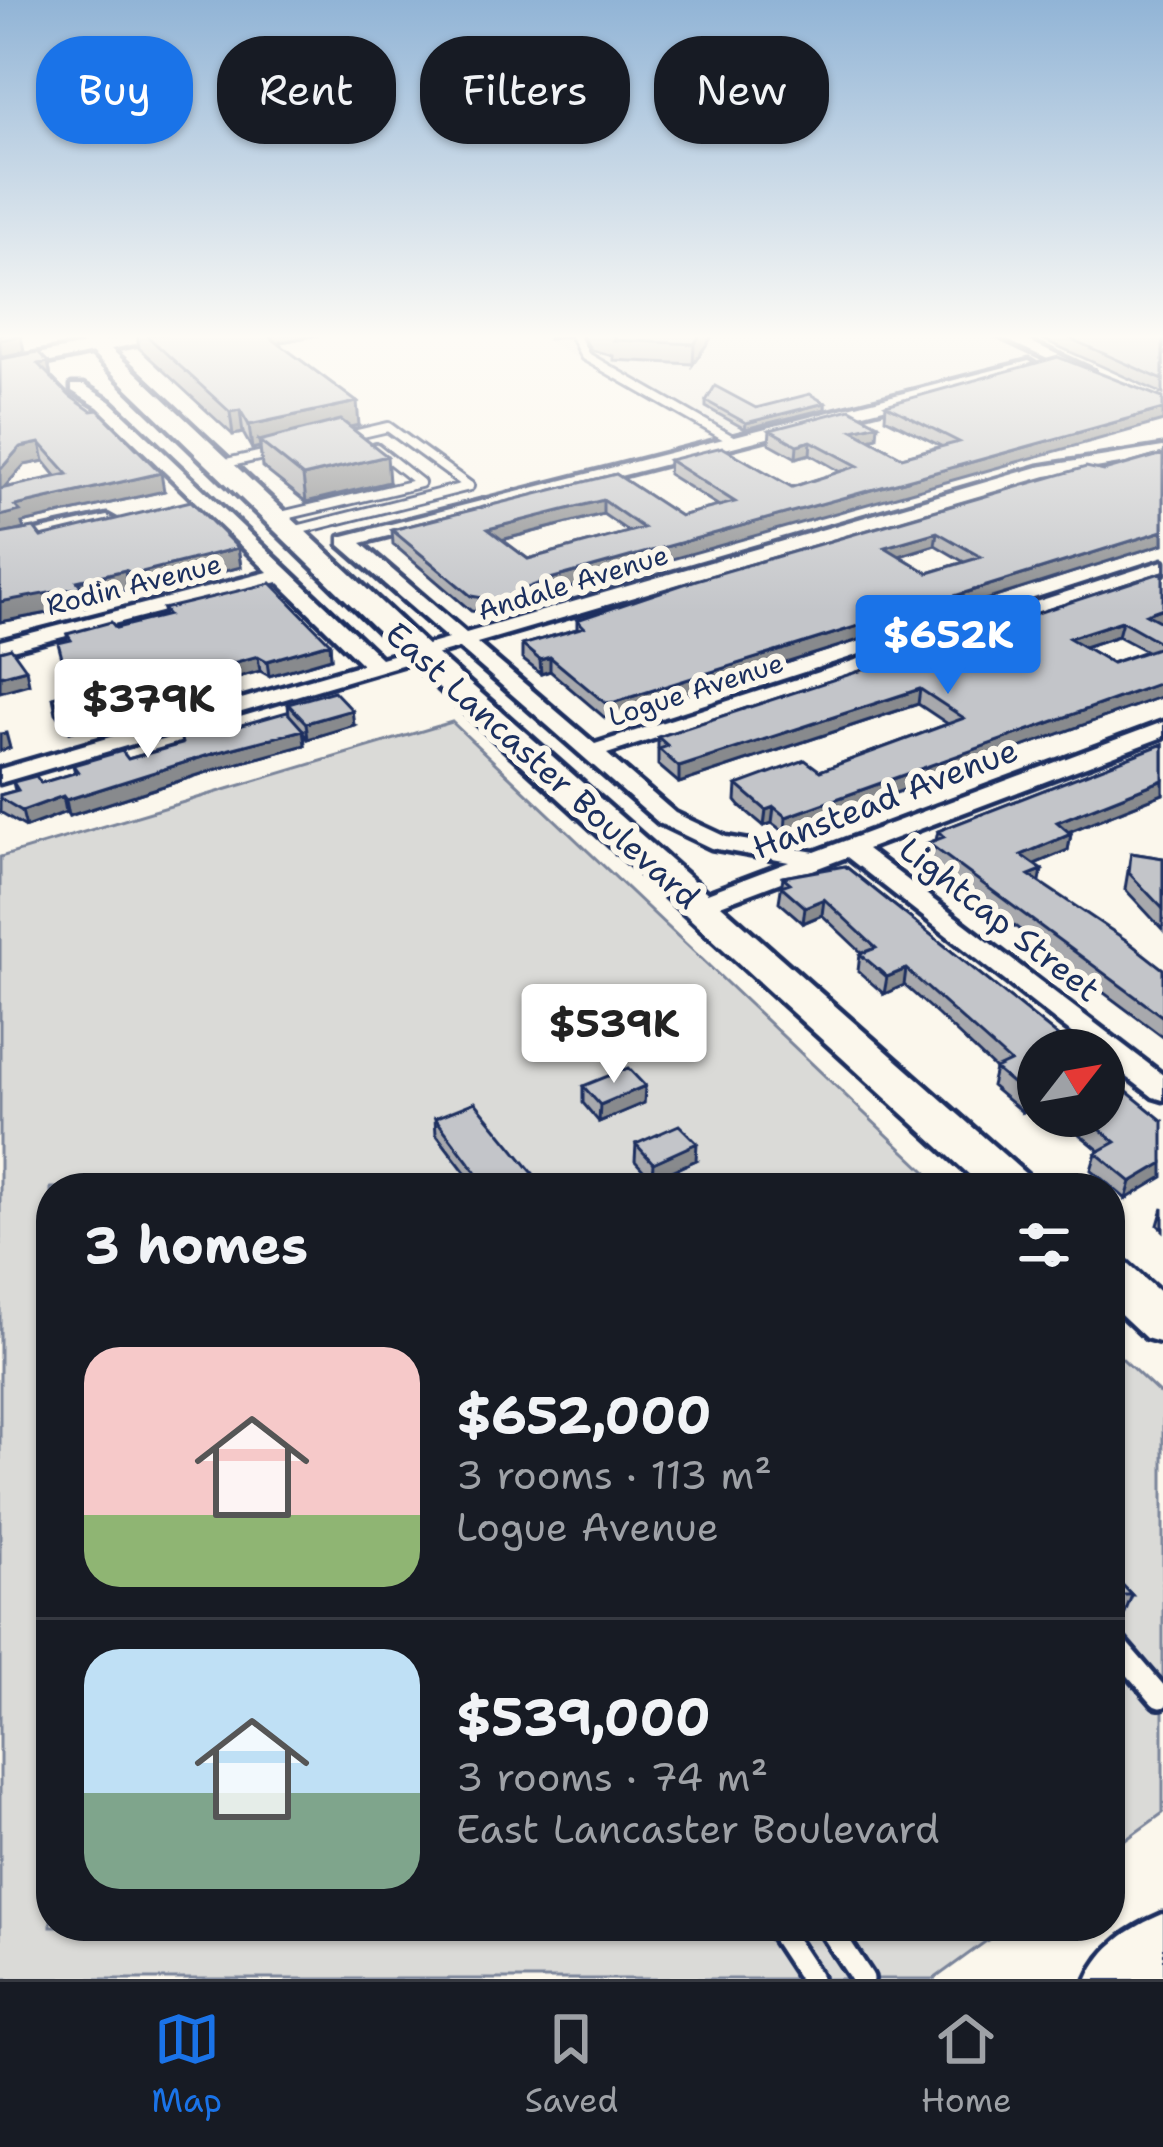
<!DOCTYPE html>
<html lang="en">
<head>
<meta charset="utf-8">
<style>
  :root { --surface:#171b24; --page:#242831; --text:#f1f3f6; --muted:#9ea1a6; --line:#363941; --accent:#1a73e8 }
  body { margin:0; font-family:"Shantell Sans",sans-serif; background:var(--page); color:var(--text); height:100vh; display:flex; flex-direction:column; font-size:45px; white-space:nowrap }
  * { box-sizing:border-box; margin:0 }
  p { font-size:39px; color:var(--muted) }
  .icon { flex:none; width:66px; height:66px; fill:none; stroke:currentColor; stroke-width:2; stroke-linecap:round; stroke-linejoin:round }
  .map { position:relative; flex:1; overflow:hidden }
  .sheet { position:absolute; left:36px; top:1173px; width:1089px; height:768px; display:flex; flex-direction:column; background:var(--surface); border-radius:48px; box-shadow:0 3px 9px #0004 }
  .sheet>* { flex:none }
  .top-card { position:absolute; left:36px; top:36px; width:1092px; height:108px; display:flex; gap:24px }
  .needle { width:78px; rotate:59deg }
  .tools { position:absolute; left:1017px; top:1029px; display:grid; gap:24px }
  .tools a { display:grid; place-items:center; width:108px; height:108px; border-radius:50%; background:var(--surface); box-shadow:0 3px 9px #0004; font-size:60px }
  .price { position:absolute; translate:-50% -102px; padding:0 27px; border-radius:12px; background:#fff; color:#222; font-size:39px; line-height:78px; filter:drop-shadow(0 3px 6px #0008) }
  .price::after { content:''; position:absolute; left:50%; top:72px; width:36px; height:27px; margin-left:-18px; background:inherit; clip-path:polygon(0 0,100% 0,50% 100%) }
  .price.current { background:var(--accent); color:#fff }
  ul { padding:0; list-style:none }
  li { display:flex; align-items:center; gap:36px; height:300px; padding:0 48px }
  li+li { border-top:3px solid var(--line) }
  li span { display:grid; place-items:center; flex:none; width:336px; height:240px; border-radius:36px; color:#555 }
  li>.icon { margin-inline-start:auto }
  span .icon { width:144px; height:144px; fill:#fffc; stroke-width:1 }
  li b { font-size:51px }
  h2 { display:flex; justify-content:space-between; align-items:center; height:144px; padding:0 48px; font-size:51px }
  .tag { padding:0 42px; border-radius:48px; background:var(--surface); box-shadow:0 3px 9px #0004; font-size:42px; line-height:108px }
  .tag.current { background:var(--accent); color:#fff }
  .tabs { display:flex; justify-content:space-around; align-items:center; height:168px; border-top:3px solid var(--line); background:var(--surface); font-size:33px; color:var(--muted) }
  .tabs a { display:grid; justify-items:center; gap:6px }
  .tabs .current { color:var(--accent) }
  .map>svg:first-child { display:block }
</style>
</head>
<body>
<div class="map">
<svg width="1163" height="1979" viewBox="0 0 1163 1979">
  <rect width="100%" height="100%" fill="#fbf7ec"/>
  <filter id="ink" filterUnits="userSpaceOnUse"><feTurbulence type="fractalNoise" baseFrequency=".00833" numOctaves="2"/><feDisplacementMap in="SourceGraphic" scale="24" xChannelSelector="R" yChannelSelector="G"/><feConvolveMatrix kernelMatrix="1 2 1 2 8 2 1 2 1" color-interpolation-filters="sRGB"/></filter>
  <g filter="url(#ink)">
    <path fill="#eae8e2" d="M536 334H983L1032 356 710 437Z"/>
    <path fill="#dadad7" stroke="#7a849a" stroke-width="3" d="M452 722 943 1188H51V1926H1007L934 1979H0V857Z
      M1110 1347 1163 1397V1813L1110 1851Z"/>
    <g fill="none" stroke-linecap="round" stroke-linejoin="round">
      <g stroke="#1b2f5e" stroke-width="14">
        <path id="service-far2" d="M574 334 585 356 734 441
          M345 437 388 427 469 486
          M217 465 277 452
          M273 518 420 483 376 448
          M289 532 469 486"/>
      </g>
      <g stroke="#1b2f5e" stroke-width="18">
        <path id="service-far1" d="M289 532 294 531"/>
      </g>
      <g stroke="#1b2f5e" stroke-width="30">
        <path id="service" d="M1110 1639 1160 1697
          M776 1926 811 1979
          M828 1926 863 1979"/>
      </g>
      <g stroke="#1b2f5e" stroke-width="9">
        <path id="minor" d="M994 334H1014L1093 371 1080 374Z
          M1029 361 1037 366 1034 369 361 543 466 633 1038 467 1163 447V457L1046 476 477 643 595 744 1163 561V573L607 754 675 813 726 837 815 852 1163 722V737L867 849 1163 1075V1100L1153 1097 1104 1059V1050H1093L847 857 707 910H689L685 905 689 900 789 862 711 848 659 823 459 648 0 783V769L362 664 278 582 0 653V641L268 572 98 407 72 391V385H84L110 401 381 658 448 639 340 545V537Z
          M107 516 116 521 113 525 0 551V539Z"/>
      </g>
      <g stroke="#1b2f5e" stroke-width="9">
        <path id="tertiary" d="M142 334H181L0 373V361Z"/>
      </g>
      <g stroke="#1b2f5e" stroke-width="9">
        <path id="secondary" d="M72 334H95L432 650 1028 1176 1034 1188H984L410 662Z
          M1110 1258 1127 1263 1163 1295V1343L1146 1338 1110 1304Z
          M1163 1914V1979H1088C1102 1946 1130 1928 1163 1914Z"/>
      </g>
      <use href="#service-far2" stroke="#fbf7ec" stroke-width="8"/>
      <use href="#service-far1" stroke="#fbf7ec" stroke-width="10"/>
      <use href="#service" stroke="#fbf7ec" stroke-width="21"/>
      <use href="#minor" fill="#fbf7ec" fill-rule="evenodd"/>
      <use href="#tertiary" fill="#fbf7ec" fill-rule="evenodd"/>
      <use href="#secondary" fill="#fbf7ec" fill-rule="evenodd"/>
    </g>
    <path fill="#a8a9ad" stroke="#1b2f5e" stroke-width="3" fill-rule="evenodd" d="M137 334H323L281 342V346L359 425 350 427 389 482 306 502 262 467 260 447 252 449 243 433 233 435 139 348Z
      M581 334H711V338L693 364 613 360V356L591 350Z
      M1031 334H1163V394Z
      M0 359 48 362 51 377 164 491 22 523 24 529 41 537 238 548 241 567 137 594 128 589 85 600 86 606 0 622ZM44 461 57 477 4 488 24 465Z
      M1163 398 551 593 526 603V608L500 615 471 611 393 544 392 530 616 474 680 516 719 506 668 474 669 460 792 487 841 472 810 454 796 458 769 443 770 430 877 437 868 439 902 457 941 446 885 418 886 405ZM603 514 629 532 528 559 502 540Z
      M706 401 756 408 825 403V409L745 429 706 407Z
      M1163 454V544L615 717 605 718 550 671 541 674 522 659V645L577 629V620ZM935 545 964 562 928 573 900 556Z
      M1163 572V622H1161L1163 623V696L785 833 772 823 764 826 740 806 736 801 737 785 820 771 948 724 918 704 679 783 658 765V737ZM1118 636 1146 651 1112 663 1084 647Z
      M163 609 330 643 331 658 269 676 260 671 217 683 218 690 173 702 168 696 115 711 116 718 70 732 56 713 53 697 71 692 67 634 116 628 164 616Z
      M288 704 354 725 308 739 304 734 305 745 217 769 69 816 66 812 26 827 0 812V795L15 791 13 782 41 783 75 773 73 765 128 759 238 726 289 715Z
      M1163 744V794L1068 832 1071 834 1068 850 1034 864 1039 883 1163 969V1037L925 859 928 843 936 840 938 831Z
      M1131 853 1163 858V930L1125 889Z
      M845 866 1075 1050 1022 1112 991 1086 995 1069 938 1015 904 985 884 994 858 971 860 954 862 953 822 915 803 923 779 902 783 877Z
      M583 1086H645L644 1103 599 1122 583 1103Z
      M1057 1116H1104L1163 1121 1126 1199 1091 1170 1096 1153 1100 1151Z
      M435 1118 545 1188H477L436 1134Z
      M636 1144 696 1160 652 1180 635 1161Z
      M1163 1208V1230L1158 1225Z
      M1110 1572 1132 1595 1119 1628 1110 1627Z"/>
    <path fill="#888a8d" stroke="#1b2f5e" stroke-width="3" d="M263 334H323L281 342 282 351Z
      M548 334H567L566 337 548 339Z
      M701 334H711V338L693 364 694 344Z
      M21 336 24 352 0 357V340Z
      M48 362 51 378 38 364Z
      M357 402 359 425 265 446 259 441 260 447 252 449 249 425Z
      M825 403V409L745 429 746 423Z
      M1163 409V421L551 593 526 603V608L500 615V601L550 579Z
      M240 410 243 433 233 435 230 412Z
      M878 424 877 437 851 443 853 430Z
      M811 441 810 454 796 458 797 445Z
      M40 443 44 461 24 465 0 492V470L20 447Z
      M387 456 389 482 306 502 303 476Z
      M161 473 164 491 22 523 24 529 0 535V516L15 506Z
      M603 500V514L489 543 488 529Z
      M1163 531V544L615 717V702Z
      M937 532 935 545 883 561 885 547Z
      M238 548 241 567 137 594 134 574Z
      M125 570 128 589 85 600 86 606 0 622V602Z
      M1163 608V622L1143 629 1146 614Z
      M1122 621 1118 636 1066 653 1069 638Z
      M330 643 331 658 269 676 267 661Z
      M258 656 260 671 217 683 218 690 173 702 171 687 210 669Z
      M550 657V671L541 674 540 660Z
      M26 669 29 684 0 692V676Z
      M166 681 168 696 115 711 116 718 70 732 66 716 108 697Z
      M1163 682V696L785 833 786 817Z
      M920 689 918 704 679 783V767Z
      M352 710 354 725 308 739 306 723Z
      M303 730 305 745 217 769 69 816 66 800 215 753Z
      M6 733 10 748 0 751V734Z
      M1163 780V794L1053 838 1057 822Z
      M63 796 66 812 26 827 22 811Z
      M774 807 772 823 764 826 766 810Z
      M1071 834 1068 850 1018 871 1021 855Z
      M1042 870 1039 886 1029 875Z
      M824 899 822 915 803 923 805 907Z
      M906 969 904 985 884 994 887 977Z
      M645 1086 644 1103 599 1122 600 1105Z
      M1038 1090V1105L1022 1112 1026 1095Z
      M697 1143 696 1160 652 1180 653 1163Z
      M1163 1163V1177L1126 1199 1131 1182Z"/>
    <path fill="#c3c5c9" stroke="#1b2f5e" stroke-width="3" fill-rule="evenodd" d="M0 334H20L21 336 0 340Z
      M145 334H266L357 402 249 425 240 410 230 412Z
      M608 334H701L694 344 613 340 616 336Z
      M1060 334H1163V380Z
      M38 352 48 362 38 364 70 396 91 411 98 410 161 473 15 506 20 511 0 516V489L68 474 40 443 20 447 0 470V359Z
      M1058 357 1163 398V409L550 579 522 590 525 593 500 601 471 596 392 530 616 474 680 516 735 502 669 460 722 447 792 487 858 466 811 441 797 445 770 430 850 409 878 424 853 430 902 457 959 442 886 405ZM603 500 643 528 528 559 488 529Z
      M715 386 756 408 810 394 825 403 746 423 706 401Z
      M341 420 387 456 303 476 259 441Z
      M1163 454V531L615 702 605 703 550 657 540 660 522 645 584 627 577 620 696 580 1086 467 1104 471ZM937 532 981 557 928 573 885 547Z
      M191 501 238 548 134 574 125 570 77 581 82 587 0 602V534L34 528 41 537Z
      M1163 572V608L1146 614 1163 623V644L1122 621 1069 638 1112 663 1163 646V682L786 817 774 807 766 810 737 785 805 760 820 771 964 718 920 689 679 767 659 749 668 746 658 737Z
      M271 583 330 643 267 661 258 656 210 669 215 675 171 687 166 681 108 697 113 703 66 716 53 697 71 692 58 643 71 640 67 634 111 622 116 628 168 615 163 609Z
      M11 648 26 669 0 676V651Z
      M334 691 352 710 306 723 288 704Z
      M287 712 303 730 215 753 66 800 63 796 22 811 0 798V795L18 790 13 782 36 776 41 783 78 772 73 765 122 751 128 759 182 744 180 734 232 719 238 726Z
      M1163 744V780L1057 822 1071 834 1021 855 1042 870 1029 875 1126 940 1163 969V1017L928 843 944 837 938 831Z
      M1131 853 1163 858V909L1129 873Z
      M845 866 1075 1050H1038V1090L1026 1095 995 1069 1010 1062 906 969 887 977 860 954 876 948 824 899 805 907 781 886 790 883 783 877Z
      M628 1068 645 1086 600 1105 583 1086Z
      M1104 1073 1163 1121V1163L1131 1182 1096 1153 1116 1142 1083 1116H1104Z
      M475 1102 545 1188H488L435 1118Z
      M679 1125 697 1143 653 1163 636 1144Z
      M1110 1572 1132 1595H1113L1110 1609Z"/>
  </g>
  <linearGradient id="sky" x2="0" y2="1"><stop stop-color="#91b4d6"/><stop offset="0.55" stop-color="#fdfbf6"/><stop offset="1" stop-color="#fdfbf6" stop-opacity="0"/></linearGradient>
  <rect width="1163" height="612" fill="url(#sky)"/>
  <g text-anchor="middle" stroke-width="12" stroke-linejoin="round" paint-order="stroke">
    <g font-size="27" fill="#1b2f5e" stroke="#fbf7ec">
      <text transform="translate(573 583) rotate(-17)" y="9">Andale Avenue</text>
      <text transform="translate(134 585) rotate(-14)" y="9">Rodin Avenue</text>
      <text transform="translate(696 690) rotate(-18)" y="9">Logue Avenue</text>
    </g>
    <g font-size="33" fill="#1b2f5e" stroke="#fbf7ec">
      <text transform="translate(543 765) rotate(42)" y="12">East Lancaster Boulevard</text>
      <text transform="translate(885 798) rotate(-21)" y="12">Hanstead Avenue</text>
      <text transform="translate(1000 919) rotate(38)" y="12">Lightcap Street</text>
    </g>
  </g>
</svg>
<div class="tools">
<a><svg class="needle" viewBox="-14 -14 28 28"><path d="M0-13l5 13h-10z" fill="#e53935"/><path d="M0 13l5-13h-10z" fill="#9ea1a6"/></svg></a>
</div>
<b class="price current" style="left:948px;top:697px">$652K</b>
<b class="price" style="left:148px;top:761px">$379K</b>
<b class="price" style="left:614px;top:1086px">$539K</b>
<div class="top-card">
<a class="tag current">Buy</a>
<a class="tag">Rent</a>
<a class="tag">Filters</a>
<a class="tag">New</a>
</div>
<section class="sheet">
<h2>3 homes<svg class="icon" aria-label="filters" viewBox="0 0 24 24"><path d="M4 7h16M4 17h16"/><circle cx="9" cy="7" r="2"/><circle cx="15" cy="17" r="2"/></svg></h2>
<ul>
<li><span style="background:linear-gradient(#f6c9c9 70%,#8fb573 0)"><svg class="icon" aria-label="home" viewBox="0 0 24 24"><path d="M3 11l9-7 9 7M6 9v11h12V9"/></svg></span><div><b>$652,000</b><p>3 rooms · 113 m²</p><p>Logue Avenue</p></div></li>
<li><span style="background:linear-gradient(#bfe0f5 60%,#7fa58c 0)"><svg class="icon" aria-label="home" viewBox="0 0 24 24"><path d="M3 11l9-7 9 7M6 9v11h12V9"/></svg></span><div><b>$539,000</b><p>3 rooms · 74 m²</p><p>East Lancaster Boulevard</p></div></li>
</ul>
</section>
</div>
<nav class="tabs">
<a class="current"><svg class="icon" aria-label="map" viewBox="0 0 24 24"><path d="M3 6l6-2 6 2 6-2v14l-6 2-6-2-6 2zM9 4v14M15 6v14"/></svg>Map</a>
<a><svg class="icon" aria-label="saved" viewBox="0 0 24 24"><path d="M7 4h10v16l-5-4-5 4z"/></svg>Saved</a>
<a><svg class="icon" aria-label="home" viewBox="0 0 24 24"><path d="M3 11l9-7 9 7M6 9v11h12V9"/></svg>Home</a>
</nav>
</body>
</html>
